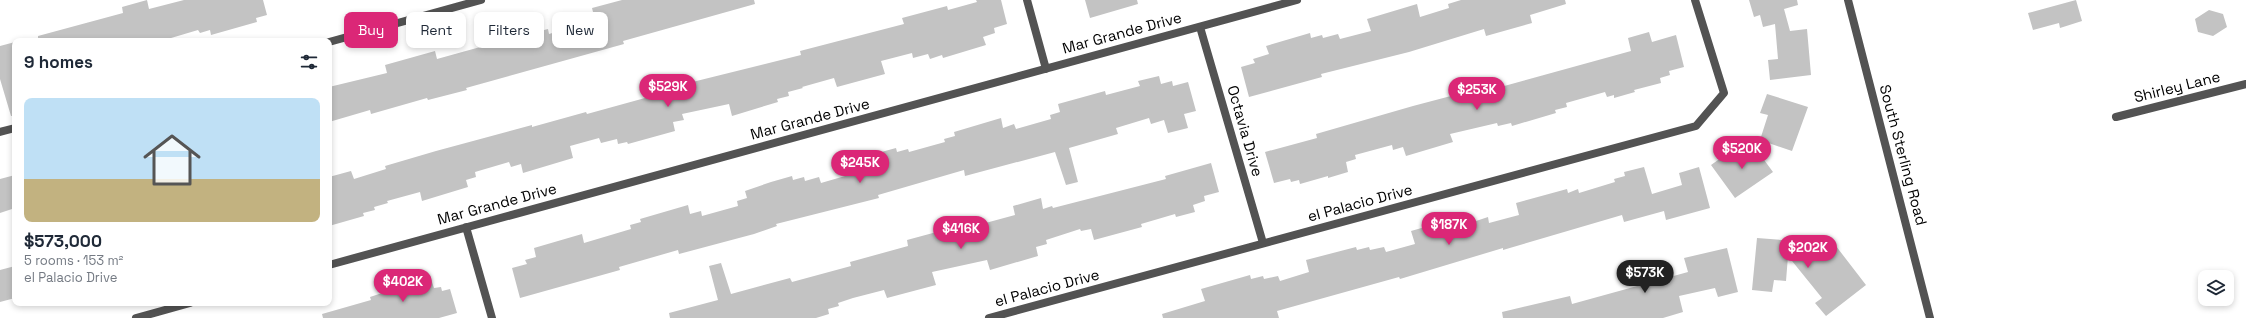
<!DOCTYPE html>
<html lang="en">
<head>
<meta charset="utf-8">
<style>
  :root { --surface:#fff; --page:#f6f6f7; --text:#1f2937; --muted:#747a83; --line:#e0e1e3; --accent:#db2777 }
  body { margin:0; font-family:"Space Grotesk",sans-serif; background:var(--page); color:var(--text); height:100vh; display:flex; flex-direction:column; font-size:15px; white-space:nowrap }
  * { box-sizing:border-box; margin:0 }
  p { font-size:13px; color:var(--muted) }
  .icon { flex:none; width:22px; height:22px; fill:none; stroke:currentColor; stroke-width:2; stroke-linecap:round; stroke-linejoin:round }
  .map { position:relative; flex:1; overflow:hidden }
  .details { position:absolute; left:12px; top:38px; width:320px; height:268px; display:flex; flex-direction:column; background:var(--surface); border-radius:8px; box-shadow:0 2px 6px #0003 }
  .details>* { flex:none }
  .guide { position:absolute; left:344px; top:12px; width:380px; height:36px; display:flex; gap:8px }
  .buttons { position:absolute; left:2198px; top:270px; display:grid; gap:8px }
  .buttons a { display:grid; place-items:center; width:36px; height:36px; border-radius:8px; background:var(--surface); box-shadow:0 2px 6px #0003; font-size:20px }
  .price { position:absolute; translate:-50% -34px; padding:0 9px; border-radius:14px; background:var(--accent); color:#fff; font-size:13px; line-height:26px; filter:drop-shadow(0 1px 2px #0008) }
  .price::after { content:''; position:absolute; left:50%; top:24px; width:12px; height:9px; margin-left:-6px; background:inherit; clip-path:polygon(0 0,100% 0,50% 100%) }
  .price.active { background:#222; color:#fff }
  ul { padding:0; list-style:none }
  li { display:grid; align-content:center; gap:8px; height:212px; padding:0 12px }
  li+li { border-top:1px solid var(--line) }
  li span { display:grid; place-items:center; height:124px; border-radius:8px; color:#555 }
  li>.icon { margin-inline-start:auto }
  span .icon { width:72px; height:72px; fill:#fffc; stroke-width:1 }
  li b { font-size:17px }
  h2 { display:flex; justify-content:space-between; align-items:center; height:48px; padding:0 12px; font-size:17px }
  .chip { padding:0 14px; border-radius:8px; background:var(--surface); box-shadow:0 2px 6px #0003; font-size:14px; line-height:36px }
  .chip.active { background:var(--accent); color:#fff }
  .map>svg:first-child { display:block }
</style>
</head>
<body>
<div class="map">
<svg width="2246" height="318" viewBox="0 0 2246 318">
  <rect width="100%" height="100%" fill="#fff"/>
  <path fill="#c3c3c3" d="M147 0 149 9 184 0H263L267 15 256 18 257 22 211 35 210 30 200 33 198 30 161 41H38V36L123 13 122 7Z
    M622 0H754L755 4 623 41 624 44 466 88 467 90 428 100 427 98 371 114 370 110 329 122V87L387 73 385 65 435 51 437 59 491 44 489 36 534 23 536 32 548 29 549 34 585 23 583 19 594 16 592 8Z
    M976 0H1001L1007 24 994 28 995 33 983 37 986 45 943 58 942 55 930 59 928 54 913 58 912 53 881 61 885 74 837 87 834 78 802 87 803 88 788 92 789 96 777 99 778 102 732 116 729 104 682 114 684 120 673 122 675 131 628 144 627 142 618 144 617 139 601 143 599 138 570 146 573 158 523 173 521 164 511 167 509 162 475 172 476 177 466 180 468 187 422 201 420 192 387 201 388 203 374 207 375 210 363 213 364 216 329 226V177L351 171 354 179 386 169 385 166 436 151 532 125V127L586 112 587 114 645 98 644 94 801 55 800 51 904 24 902 18 947 6 948 10 977 2Z
    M1085 0H1137L1138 4 1090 18Z
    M1461 0H1565L1566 4 1530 15 1532 23 1486 36 1484 29 1409 52 1321 74 1322 77 1249 97 1241 67 1255 63 1253 59 1269 54 1266 46 1310 33 1311 38 1322 35 1323 38 1338 34 1340 39 1371 31 1367 19 1417 4 1420 17 1449 8 1448 4Z
    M1749 0H1797L1798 5 1784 9 1790 31 1807 29 1811 75 1770 80 1768 60 1778 59 1775 24 1763 27 1760 15 1754 17Z
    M2076 0 2082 21 2060 28 2059 23 2033 30 2028 13Z
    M2209 10 2223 14 2227 27 2213 36 2198 32 2195 19Z
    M1649 32 1652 42 1676 35 1684 67 1669 71 1670 75 1660 78 1661 83 1634 90 1635 92 1614 98V95L1607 97 1605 92 1566 103 1567 107 1555 110 1556 113 1512 126 1511 123 1498 126 1497 123 1450 134 1453 142 1406 156 1403 147 1393 150 1392 145 1355 155 1356 159 1346 162 1348 172 1328 178V176L1300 184 1299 180 1291 182 1290 179 1274 183 1265 152 1317 138 1316 134 1413 106 1466 92 1468 96 1631 51 1628 38Z
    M15 42V116H11L0 79V46Z
    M1159 76 1161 84 1172 81 1173 86 1188 82 1196 111 1184 114 1188 128 1168 133 1164 120 1151 124 1149 118 1116 128 1118 134 1069 148 1078 182 1066 185 1055 152 965 176 964 170 878 195 879 198 776 224 777 226 754 234 679 254 678 250 619 267 620 270 520 298 512 268 527 264 525 260 536 257 534 248 582 234 584 243 631 229 630 225 641 222 640 219 688 205 690 214 701 211 702 216 738 206 737 201 747 198 745 191 771 182 792 176 793 180 804 177 805 181 819 177 821 183 852 174 848 161 896 148 897 152 908 149 909 152 945 142 944 139 955 136 954 132 1001 118 1003 128 1014 124 1016 129 1051 119 1050 115 1060 112 1058 104 1105 91 1106 95 1140 86 1138 81Z
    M1767 94 1808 107 1792 151 1760 140 1768 115 1760 113Z
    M1753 145 1773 172 1735 198 1711 165 1728 153 1731 156 1740 150 1742 153Z
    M1211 163 1219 192 1204 196 1205 201 1193 205 1195 212 1176 217 1175 214 1141 224 1142 227 1094 240 1091 229 1081 231 1080 229 1046 240 1047 244 1036 247 1038 256 990 270 987 260 932 272 936 285 887 298 884 290 853 298 838 303 839 306 828 309 829 314 816 318H670L669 313 718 300 709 266 721 263 731 294 790 278 792 282 851 266 850 262 908 246 907 240 944 230 945 234 1015 215 1013 206 1041 198 1043 209 1052 206 1053 208 1166 179 1165 176Z
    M1644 167 1652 194 1682 185 1679 173 1699 167 1710 208 1666 220 1664 211 1624 222 1622 215 1503 250V248L1400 279 1399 277 1277 311 1279 318H1163L1162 314 1205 301 1201 289 1250 275 1251 279 1263 276 1264 279 1278 276 1280 281 1309 272 1306 260 1356 247 1357 250 1369 247 1370 250 1384 247 1386 252 1415 244 1411 231 1460 217 1461 221 1472 218 1473 222 1488 217 1489 223 1519 215 1516 203 1567 189 1568 193 1578 189 1579 193 1615 182 1614 179 1625 176 1624 172Z
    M15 175V208L0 213V179Z
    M1829 237 1866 285 1826 316 1815 303 1822 298 1788 256 1786 281 1774 280 1772 292 1752 290 1757 238 1821 243Z
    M1727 248 1738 292 1718 297 1715 288 1679 296 1683 312 1663 318H1503L1502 312 1570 296 1572 304 1688 272 1684 258Z
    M15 266V298L0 302V270Z
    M430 276 434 288 441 287 442 291 450 289 457 313 439 318H323L322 314 371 300 370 297 382 293 381 290Z"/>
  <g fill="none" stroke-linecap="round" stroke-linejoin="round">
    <path stroke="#535353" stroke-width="8" d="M1027 0 1046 69
      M1200 27 1263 243
      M329 42 481 0
      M2116 117 2246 84
      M0 132 15 128
      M466 227 492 318
      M329 265 1297 0
      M136 318 190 303
      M989 318 1696 126 1724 93 1695 0"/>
    <path stroke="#535353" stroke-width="8" d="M1848 0 1930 318"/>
  </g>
  <g text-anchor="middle" stroke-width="3.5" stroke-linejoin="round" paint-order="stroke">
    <g font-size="15" fill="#000" stroke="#fff">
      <text transform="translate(1122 33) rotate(-15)" y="5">Mar Grande Drive</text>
      <text transform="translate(2177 87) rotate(-14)" y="5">Shirley Lane</text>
      <text transform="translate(810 119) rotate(-15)" y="5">Mar Grande Drive</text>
      <text transform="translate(1245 131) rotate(74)" y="5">Octavia Drive</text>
      <text transform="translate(1903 155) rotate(75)" y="5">South Sterling Road</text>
      <text transform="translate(1360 203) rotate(-15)" y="5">el Palacio Drive</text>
      <text transform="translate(497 204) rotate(-15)" y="5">Mar Grande Drive</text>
      <text transform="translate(1047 288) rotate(-15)" y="5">el Palacio Drive</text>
    </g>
  </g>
</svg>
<div class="buttons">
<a><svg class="icon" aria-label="layers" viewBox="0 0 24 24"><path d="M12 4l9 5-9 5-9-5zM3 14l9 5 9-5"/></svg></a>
</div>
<b class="price" style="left:668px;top:108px">$529K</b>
<b class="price" style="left:1477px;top:111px">$253K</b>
<b class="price" style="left:1742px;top:170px">$520K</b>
<b class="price" style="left:860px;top:184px">$245K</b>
<b class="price" style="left:1449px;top:246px">$187K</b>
<b class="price" style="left:961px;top:250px">$416K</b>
<b class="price" style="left:1808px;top:269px">$202K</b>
<b class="price active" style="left:1645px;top:294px">$573K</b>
<b class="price" style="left:403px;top:303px">$402K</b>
<div class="guide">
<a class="chip active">Buy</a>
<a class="chip">Rent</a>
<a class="chip">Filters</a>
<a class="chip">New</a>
</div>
<section class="details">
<h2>9 homes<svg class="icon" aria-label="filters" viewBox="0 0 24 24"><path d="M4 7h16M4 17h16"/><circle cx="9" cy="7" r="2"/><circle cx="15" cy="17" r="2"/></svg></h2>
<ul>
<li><span style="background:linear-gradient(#bfe0f5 65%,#c2b280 0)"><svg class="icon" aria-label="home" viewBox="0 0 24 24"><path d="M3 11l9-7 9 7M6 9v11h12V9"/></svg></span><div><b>$573,000</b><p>5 rooms · 153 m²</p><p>el Palacio Drive</p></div></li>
</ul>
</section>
</div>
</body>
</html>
